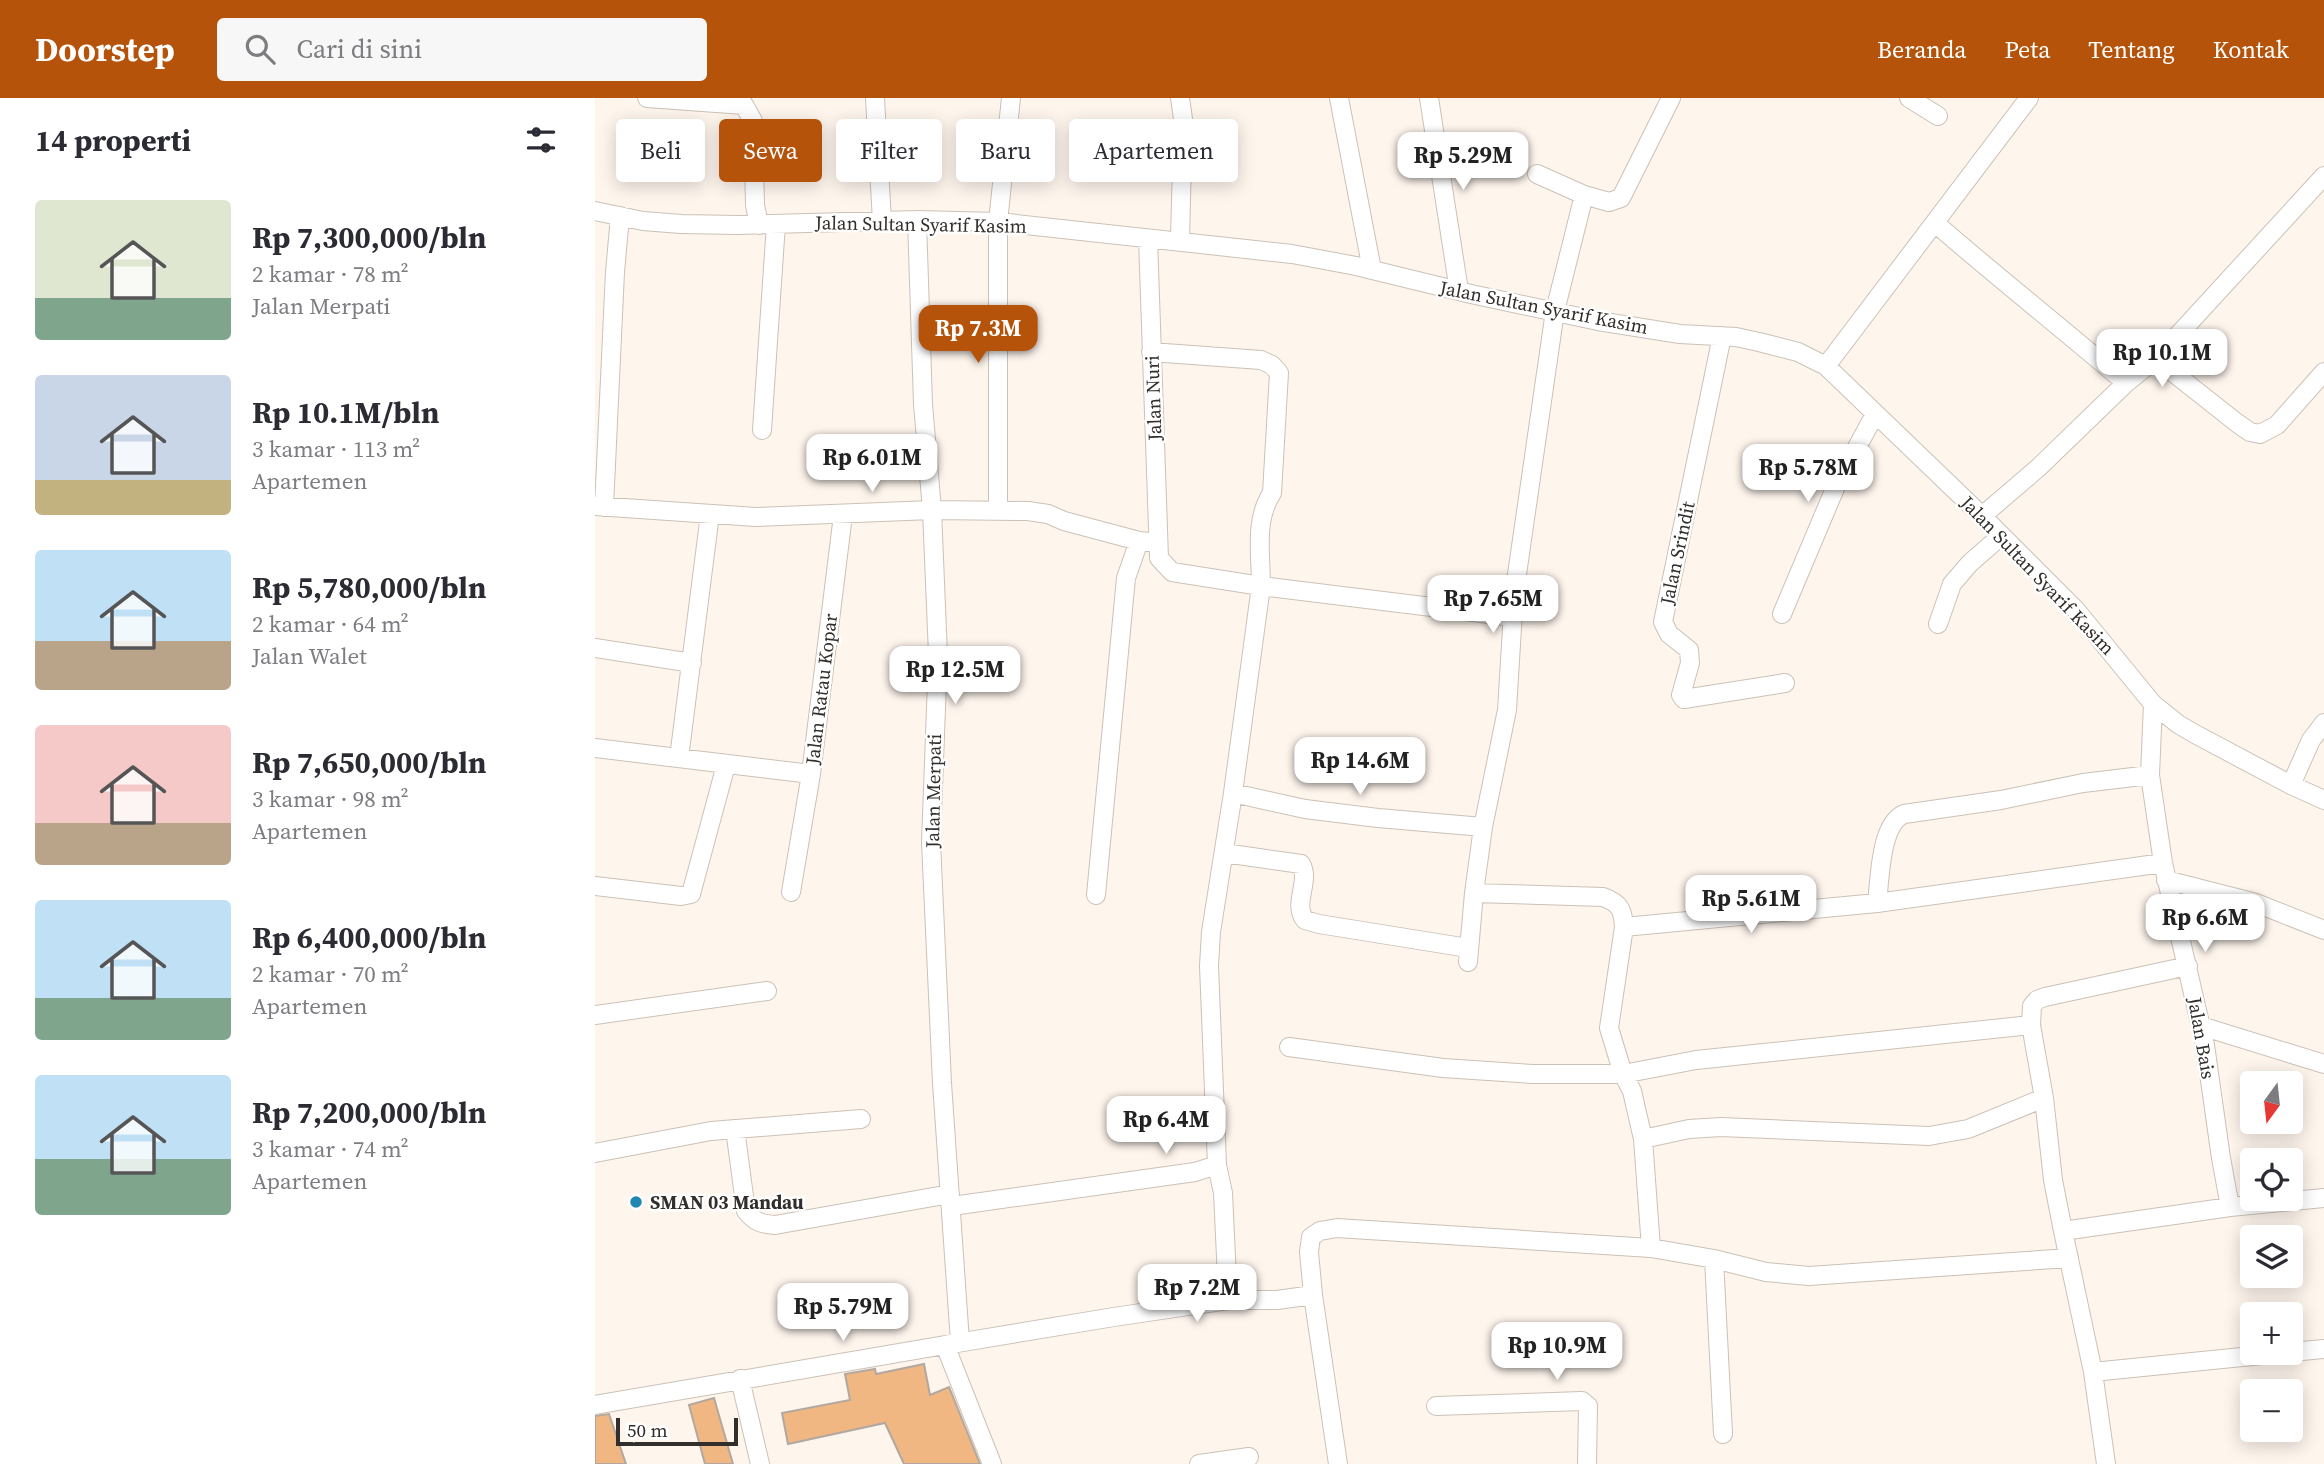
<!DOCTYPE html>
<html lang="id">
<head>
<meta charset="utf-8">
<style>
  :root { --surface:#fff; --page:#f7f7f7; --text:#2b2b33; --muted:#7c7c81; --accent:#b45309 }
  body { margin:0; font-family:"Source Serif 4",serif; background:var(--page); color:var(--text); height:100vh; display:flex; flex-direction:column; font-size:26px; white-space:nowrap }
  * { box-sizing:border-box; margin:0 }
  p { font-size:23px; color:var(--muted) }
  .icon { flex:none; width:38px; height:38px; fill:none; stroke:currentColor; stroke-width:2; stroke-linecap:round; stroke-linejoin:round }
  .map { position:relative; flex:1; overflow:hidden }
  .panel { display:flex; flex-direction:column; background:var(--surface); width:595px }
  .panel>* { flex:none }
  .banner { position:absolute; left:21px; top:21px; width:665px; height:63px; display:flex; gap:14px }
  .needle { width:46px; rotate:195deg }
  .buttons { position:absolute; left:1645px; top:973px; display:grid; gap:14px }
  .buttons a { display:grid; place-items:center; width:63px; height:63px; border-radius:7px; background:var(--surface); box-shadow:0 4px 18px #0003; font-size:35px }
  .scale { position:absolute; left:21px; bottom:18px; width:122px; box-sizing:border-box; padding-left:7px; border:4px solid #322e2b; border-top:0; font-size:19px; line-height:24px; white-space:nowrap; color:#322e2b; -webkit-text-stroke:5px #fff; paint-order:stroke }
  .price { position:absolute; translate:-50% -60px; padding:0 16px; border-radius:14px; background:#fff; color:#222; font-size:23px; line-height:46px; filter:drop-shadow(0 2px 4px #0008) }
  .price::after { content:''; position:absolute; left:50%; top:42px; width:21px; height:16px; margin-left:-10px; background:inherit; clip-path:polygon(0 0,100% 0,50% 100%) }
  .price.current { background:var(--accent); color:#fff }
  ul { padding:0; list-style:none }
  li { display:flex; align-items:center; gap:21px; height:175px; padding:0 35px }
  li span { display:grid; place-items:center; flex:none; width:196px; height:140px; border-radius:7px; color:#555 }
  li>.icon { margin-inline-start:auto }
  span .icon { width:84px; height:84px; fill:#fffc; stroke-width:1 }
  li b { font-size:30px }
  h2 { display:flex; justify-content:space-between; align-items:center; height:84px; padding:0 35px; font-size:30px }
  .pill { padding:0 24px; border-radius:7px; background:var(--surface); box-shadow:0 4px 18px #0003; font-size:24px; line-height:63px }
  .pill.current { background:var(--accent); color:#fff }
  header { display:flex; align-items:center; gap:42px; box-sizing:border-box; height:98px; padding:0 35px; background:var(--accent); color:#fff }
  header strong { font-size:33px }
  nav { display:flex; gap:38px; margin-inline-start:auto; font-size:24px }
  .search { width:490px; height:63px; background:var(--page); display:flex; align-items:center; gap:18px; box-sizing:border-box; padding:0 24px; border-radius:7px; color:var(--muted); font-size:26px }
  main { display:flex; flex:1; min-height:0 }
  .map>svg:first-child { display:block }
</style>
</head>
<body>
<header>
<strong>Doorstep</strong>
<div class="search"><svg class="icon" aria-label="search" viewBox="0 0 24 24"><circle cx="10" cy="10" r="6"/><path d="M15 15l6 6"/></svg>Cari di sini</div>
<nav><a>Beranda</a><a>Peta</a><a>Tentang</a><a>Kontak</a></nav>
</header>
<main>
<section class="panel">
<h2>14 properti<svg class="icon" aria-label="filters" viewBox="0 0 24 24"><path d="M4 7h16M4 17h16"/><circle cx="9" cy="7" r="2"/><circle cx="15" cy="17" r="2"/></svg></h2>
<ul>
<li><span style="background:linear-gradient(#dfe7d0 70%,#7fa58c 0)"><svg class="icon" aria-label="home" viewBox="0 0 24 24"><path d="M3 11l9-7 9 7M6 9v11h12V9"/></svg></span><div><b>Rp 7,300,000/bln</b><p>2 kamar · 78 m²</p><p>Jalan Merpati</p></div></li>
<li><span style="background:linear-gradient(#c9d6e8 75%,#c2b280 0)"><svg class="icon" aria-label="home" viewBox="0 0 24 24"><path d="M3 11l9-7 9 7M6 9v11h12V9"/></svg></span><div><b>Rp 10.1M/bln</b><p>3 kamar · 113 m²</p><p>Apartemen</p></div></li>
<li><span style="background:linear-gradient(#bfe0f5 65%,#b9a48a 0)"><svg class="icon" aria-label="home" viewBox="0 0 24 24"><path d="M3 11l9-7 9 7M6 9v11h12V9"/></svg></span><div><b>Rp 5,780,000/bln</b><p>2 kamar · 64 m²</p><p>Jalan Walet</p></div></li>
<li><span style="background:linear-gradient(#f6c9c9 70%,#b9a48a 0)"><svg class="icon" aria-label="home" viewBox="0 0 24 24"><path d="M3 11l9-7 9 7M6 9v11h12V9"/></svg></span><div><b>Rp 7,650,000/bln</b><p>3 kamar · 98 m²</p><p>Apartemen</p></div></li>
<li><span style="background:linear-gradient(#bfe0f5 70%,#7fa58c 0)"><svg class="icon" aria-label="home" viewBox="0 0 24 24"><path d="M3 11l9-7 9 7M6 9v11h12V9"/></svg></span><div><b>Rp 6,400,000/bln</b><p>2 kamar · 70 m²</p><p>Apartemen</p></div></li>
<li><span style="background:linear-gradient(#bfe0f5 60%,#7fa58c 0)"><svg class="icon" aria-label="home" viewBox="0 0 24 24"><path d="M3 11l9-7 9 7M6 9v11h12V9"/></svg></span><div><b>Rp 7,200,000/bln</b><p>3 kamar · 74 m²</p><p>Apartemen</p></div></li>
</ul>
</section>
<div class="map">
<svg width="1729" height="1366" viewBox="0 0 1729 1366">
  <rect width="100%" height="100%" fill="#fef5ed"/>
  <path fill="#f1b783" stroke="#b2a89f" stroke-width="2" d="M329 1266 335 1297 354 1289 385 1366H309L290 1325 193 1346 187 1315 255 1302 250 1276 280 1271 281 1276Z
    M119 1300 138 1366H110L94 1307Z
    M14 1316 31 1366H0V1318Z"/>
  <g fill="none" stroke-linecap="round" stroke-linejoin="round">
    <g stroke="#cbc1b7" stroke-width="20">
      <path id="minor" d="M52 0 149 7 158 23 160 107 164 127
        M280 0 287 123
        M585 0 588 21 585 143
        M744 0 777 172
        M834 0 864 193
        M1314 0 1343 18
        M942 76 989 97
        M0 113 48 123 86 126 143 127 322 122 403 124 697 156 761 168 876 196 1003 223 1085 236 1141 239 1164 244 1203 254 1231 268 1387 418 1481 512 1558 606 1583 626 1600 636 1696 687 1729 702
        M322 122 328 306 337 412 343 557 336 744 347 985 365 1244
        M1340 125C1402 179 1468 231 1531 285
        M553 141 564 460 577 474 666 488 638 695 616 834 614 868 622 1067
        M1127 238 1068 524 1074 536 1094 552 1095 565 1086 597 1089 601 1190 585
        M556 254 666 262 677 267 684 275 677 395C659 422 666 457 666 488L918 519
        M1561 261 1729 78
        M1231 268 1434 0
        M167 332 181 126
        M0 408 161 419 337 412 433 413 453 416 469 423 544 443
        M9 409 20 174 25 118
        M403 411V124L416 0
        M1387 418 1443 370 1531 285 1561 261 1642 325 1655 334 1665 336 1682 327 1729 274
        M1187 516 1241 388 1280 316
        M1343 526 1357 486 1375 465 1406 438
        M0 550 97 565
        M1558 606 1555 677 1568 765 1610 947 1626 1060 1635 1109
        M0 650 216 676 248 417
        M84 660 115 416
        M1696 687 1716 642 1729 625
        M638 695 710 711 783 720 888 729
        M629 755 706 766C716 783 697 806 710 822L724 826 873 850
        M1571 782 1661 805 1729 832
        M0 788 86 798 96 796 131 667
        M196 794 216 676
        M879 795 1008 799C1025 805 1028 812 1029 829
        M501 797 531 480 544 443 556 444
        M1282 805C1285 781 1285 726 1309 716L1406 702 1488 685 1555 677
        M873 864 879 795 888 729 912 612 919 497 960 213 989 97 1014 104 1026 100 1076 0
        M0 917 172 893
        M1606 928 1729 966
        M694 949 848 970 938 976H1028L1101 962 1436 927
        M140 1031 151 1113C160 1124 166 1126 180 1127L355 1096
        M1048 1041 1094 1031 1126 1029 1334 1038 1373 1031 1449 1000
        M0 1055 116 1033 266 1021
        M357 1108 600 1074 622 1067 628 1095 633 1202
        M1468 1133 1458 1082 1449 1000 1436 927 1437 908 1442 902 1450 899 1593 868
        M1056 1150 1048 1041 1037 993 1028 976 1014 930 1029 829 1282 805 1568 765
        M1119 1161 1128 1336
        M718 1197 714 1154 716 1139 725 1133 742 1130 1056 1150 1119 1161 1171 1174 1214 1178 1474 1160
        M350 1247 519 1219 633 1202H682L718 1197 743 1366
        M1696 1254 1729 1251
        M1498 1274 1687 1255
        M145 1281 165 1366
        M0 1307 350 1247 397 1366
        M841 1308 987 1303 993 1308 992 1366
        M604 1366 654 1359
        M1511 1366 1498 1274 1468 1133 1635 1109 1729 1100"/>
    </g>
    <use href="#minor" stroke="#fff" stroke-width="18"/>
  </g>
  <circle fill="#2087b0" stroke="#fff" stroke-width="2.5" cx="41" cy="1104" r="7"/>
  <g text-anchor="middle" stroke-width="5" stroke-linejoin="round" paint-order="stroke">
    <g font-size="19" fill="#322e2b" stroke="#fff">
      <text transform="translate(326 126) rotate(1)" y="7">Jalan Sultan Syarif Kasim</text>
      <text transform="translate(949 209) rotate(11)" y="7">Jalan Sultan Syarif Kasim</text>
      <text transform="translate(558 300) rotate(-92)" y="7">Jalan Nuri</text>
      <text transform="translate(1082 455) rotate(-78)" y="7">Jalan Srindit</text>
      <text transform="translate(1443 477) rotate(46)" y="7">Jalan Sultan Syarif Kasim</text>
      <text transform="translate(226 591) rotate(-83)" y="7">Jalan Ratau Kopar</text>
      <text transform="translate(338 693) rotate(-89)" y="7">Jalan Merpati</text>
      <text transform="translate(1607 940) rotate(80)" y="7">Jalan Bais</text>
    </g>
    <g font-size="19" font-weight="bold" fill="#322e2b" stroke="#fff" text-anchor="start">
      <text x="55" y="1111">SMAN 03 Mandau</text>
    </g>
  </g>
</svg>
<div class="buttons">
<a><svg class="needle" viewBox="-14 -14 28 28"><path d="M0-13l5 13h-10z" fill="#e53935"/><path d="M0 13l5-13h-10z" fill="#7c7c81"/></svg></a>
<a><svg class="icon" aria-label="locate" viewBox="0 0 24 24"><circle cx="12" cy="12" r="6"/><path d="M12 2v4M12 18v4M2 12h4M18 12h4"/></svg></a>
<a><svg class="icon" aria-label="layers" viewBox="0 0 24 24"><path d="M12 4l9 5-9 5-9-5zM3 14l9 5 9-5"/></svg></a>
<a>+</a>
<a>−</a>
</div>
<div class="scale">50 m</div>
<b class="price" style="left:868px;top:94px">Rp 5.29M</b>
<b class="price current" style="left:383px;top:267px">Rp 7.3M</b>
<b class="price" style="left:1567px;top:291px">Rp 10.1M</b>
<b class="price" style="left:277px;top:396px">Rp 6.01M</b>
<b class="price" style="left:1213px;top:406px">Rp 5.78M</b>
<b class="price" style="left:898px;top:537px">Rp 7.65M</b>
<b class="price" style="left:360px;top:608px">Rp 12.5M</b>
<b class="price" style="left:765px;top:699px">Rp 14.6M</b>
<b class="price" style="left:1156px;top:837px">Rp 5.61M</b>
<b class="price" style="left:1610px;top:856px">Rp 6.6M</b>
<b class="price" style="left:571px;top:1058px">Rp 6.4M</b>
<b class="price" style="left:602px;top:1226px">Rp 7.2M</b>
<b class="price" style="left:248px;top:1245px">Rp 5.79M</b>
<b class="price" style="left:962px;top:1284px">Rp 10.9M</b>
<div class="banner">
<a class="pill">Beli</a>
<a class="pill current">Sewa</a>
<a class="pill">Filter</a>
<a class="pill">Baru</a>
<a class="pill">Apartemen</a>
</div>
</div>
</main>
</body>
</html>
